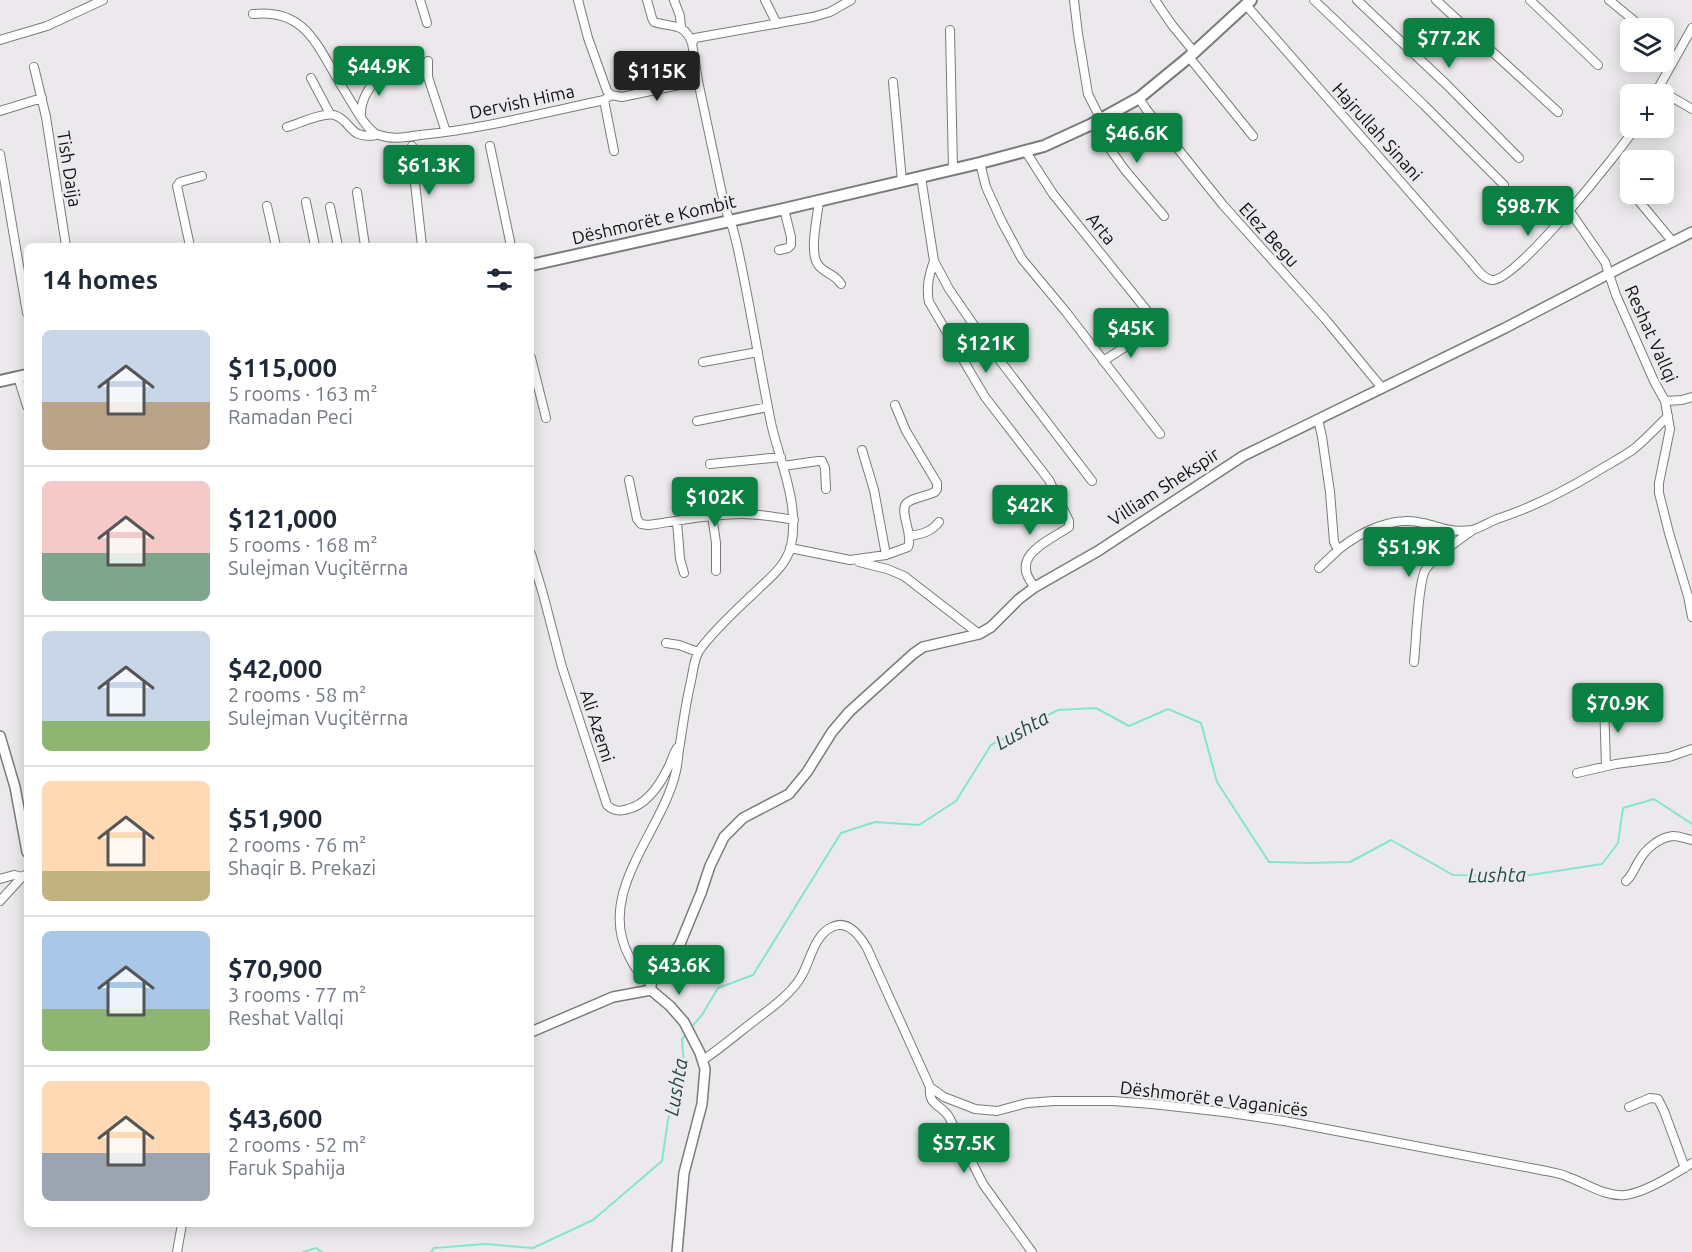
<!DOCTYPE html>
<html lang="en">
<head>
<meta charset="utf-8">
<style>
  :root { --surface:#fff; --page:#f2f2f3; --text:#1f2937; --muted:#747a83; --line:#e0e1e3; --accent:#0b8043 }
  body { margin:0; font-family:Ubuntu,sans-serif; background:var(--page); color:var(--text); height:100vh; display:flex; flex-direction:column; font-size:22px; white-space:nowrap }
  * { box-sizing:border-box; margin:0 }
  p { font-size:20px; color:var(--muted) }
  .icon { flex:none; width:33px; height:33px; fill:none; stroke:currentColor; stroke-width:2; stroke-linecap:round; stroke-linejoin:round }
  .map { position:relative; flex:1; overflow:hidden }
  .side { position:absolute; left:24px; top:243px; width:510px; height:984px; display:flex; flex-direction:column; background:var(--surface); border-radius:9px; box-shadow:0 3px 15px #0003 }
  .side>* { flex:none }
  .tools { position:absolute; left:1620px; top:18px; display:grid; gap:12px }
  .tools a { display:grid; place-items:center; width:54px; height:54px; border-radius:9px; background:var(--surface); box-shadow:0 3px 15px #0003; font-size:30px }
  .price { position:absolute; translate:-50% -51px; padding:0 14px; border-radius:6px; background:var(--accent); color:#fff; font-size:20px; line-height:39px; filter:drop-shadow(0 2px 3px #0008) }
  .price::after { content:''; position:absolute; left:50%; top:36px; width:18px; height:14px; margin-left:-9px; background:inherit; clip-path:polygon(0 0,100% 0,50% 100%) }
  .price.active { background:#222; color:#fff }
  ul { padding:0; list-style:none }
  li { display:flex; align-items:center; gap:18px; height:150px; padding:0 18px }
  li+li { border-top:2px solid var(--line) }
  li span { display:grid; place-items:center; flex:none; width:168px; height:120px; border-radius:9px; color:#555 }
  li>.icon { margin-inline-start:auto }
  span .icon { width:72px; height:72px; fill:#fffc; stroke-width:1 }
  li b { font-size:26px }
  h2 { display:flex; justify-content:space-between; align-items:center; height:72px; padding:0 18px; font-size:26px }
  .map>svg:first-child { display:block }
</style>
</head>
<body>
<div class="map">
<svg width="1692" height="1252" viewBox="0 0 1692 1252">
  <rect width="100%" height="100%" fill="#ece9ed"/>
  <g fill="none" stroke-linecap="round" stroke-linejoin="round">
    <path stroke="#84e5cf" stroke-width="2" d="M690 1029 702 1015 718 988 753 975 841 833 875 822 919 825 956 801 991 745 1058 710 1096 708 1129 726 1168 709 1201 723 1217 782 1269 862 1309 863 1350 862 1391 840 1453 875 1524 876 1602 864 1618 843 1623 808 1654 799 1692 824
      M303 1252 316 1248 322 1252
      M431 1252 434 1248 485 1244 533 1248 593 1220 662 1161 668 1120 684 1065 682 1039 687 1033"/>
    <g stroke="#7c7a7d" stroke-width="10">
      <path id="minor" d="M420 0 427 23
        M578 0 588 38 607 91 611 95 622 97 698 81 725 208 733 229 737 245C750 304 759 363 771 423 780 463 800 504 791 546 786 567 766 581 752 595 735 611 712 632 699 651 694 659 693 672 691 681 686 702 683 723 680 744 678 753 678 762 676 771 663 831 595 892 629 956 635 968 640 976 651 984
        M647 0 652 18 654 22C673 28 684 22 692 43
        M674 0 680 16 681 27
        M765 0 777 24
        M1074 0 1078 34 1088 94 1101 120
        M1155 0 1172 25 1195 53
        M1314 0 1424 105 1504 185
        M1357 0 1446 84 1519 158
        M1436 0 1558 112
        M1530 0 1598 65
        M1609 0 1637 23
        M1246 5 1471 262C1476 268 1483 279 1492 280 1515 283 1620 151 1635 128
        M253 14C300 9 314 38 334 73 342 87 350 100 358 113 363 121 370 132 379 135 392 140 407 137 420 135 482 129 543 113 604 100L611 95
        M950 30 953 169
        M0 40 47 26 103 0
        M1189 57 1253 136
        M428 61V77L446 132
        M34 67 46 117 66 246
        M311 78 330 114
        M698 81 692 43 695 38 813 17 830 12 851 0
        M893 82 902 181
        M1658 89 1692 109
        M1655 94 1692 28
        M1139 98 1146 109 1223 205 1326 320 1382 388
        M604 100 614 151
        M0 111 42 98
        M361 115C360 99 371 86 380 73
        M1092 124 1125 170 1164 216
        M287 127C298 124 323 112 334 115 352 120 348 140 376 135
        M412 146V156L422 246
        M490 146 511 246
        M1026 152 1053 194 1156 322
        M0 154 27 313
        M980 163 986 187 1002 222 1022 259 1066 312 1160 434
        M921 177 934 261 949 289 982 337 1092 481
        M357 192 365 246
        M1633 194 1673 242
        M819 200C818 216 808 253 819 266 826 274 835 274 841 284
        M306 202 315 246
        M267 206 276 246
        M330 207 338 246
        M1569 210 1605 262 1616 295 1654 381 1665 401 1670 429 1659 483V493L1669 533 1688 596 1692 617
        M190 246 177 186 180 182 202 176
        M779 250 788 248 791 245V237L784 209
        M934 261C929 275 926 287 929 302L985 397 1049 480 1069 521V527C1049 541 1007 556 1035 587
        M531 358 546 418
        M1103 361 1130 344 1147 336
        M703 362 758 352
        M18 377 27 406
        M1665 401 1682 400 1692 397
        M1318 419 1322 437 1330 492 1334 542 1338 550C1360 532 1394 515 1423 523 1441 527 1451 533 1472 530 1477 529 1490 522 1497 519 1534 507 1563 492 1596 472 1609 464 1623 457 1635 448 1647 438 1657 427 1668 416
        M697 421 768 407
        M862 450 874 490 886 555
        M710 464 781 457
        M783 466 818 461H822L825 468 826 489
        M629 480 637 519 641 524 648 525C679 521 710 514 742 514 760 514 776 517 794 520
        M712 515 716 543V571
        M677 521 680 559 684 573
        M910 536C922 534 931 532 939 522
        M790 548 850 560 886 555 908 547C914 534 897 509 908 502 915 497 927 496 935 492L937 489V483L906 431 895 405
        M531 554 543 594 562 667 607 805C613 811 619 812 628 809 648 804 661 783 669 766 672 760 673 754 677 748
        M859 562 887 569 904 576 979 634
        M1319 568 1338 550
        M666 643 679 645 698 652
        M1414 662C1416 645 1418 579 1426 569 1434 557 1460 539 1473 530
        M1604 702 1606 766
        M1577 773 1616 764 1669 757 1692 749
        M0 879 14 875 22 877
        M1626 881C1633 875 1634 868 1639 861 1645 849 1660 837 1673 836 1680 836 1686 839 1692 840
        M0 901 22 877 27 874
        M703 1060C721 1048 737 1034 754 1021 771 1008 790 995 801 977 810 962 814 935 832 927 848 919 860 936 867 948L930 1087 944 1097 975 1109 997 1111 1027 1103 1054 1101H1113L1152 1104 1224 1112 1284 1121 1541 1170C1550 1172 1560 1173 1568 1177 1586 1183 1605 1197 1625 1195 1645 1193 1675 1174 1692 1163
        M930 1087C928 1106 941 1104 949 1117L983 1184 1032 1252
        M1629 1107 1650 1098 1658 1099 1664 1111 1685 1168
        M177 1252 182 1224"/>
    </g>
    <g stroke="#7c7a7d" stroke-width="12">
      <path id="tertiary" d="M0 736 15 787 27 852
        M651 990V984L658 971 670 959 680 944 701 893 710 866 724 837 743 818 789 794 807 772 832 732 849 712 913 654 923 647 979 634 991 627 1019 599 1035 587 1098 551 1243 456 1505 328 1620 268 1692 232
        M651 990 670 1006 684 1022 700 1053 705 1069 702 1104 684 1173 677 1252
        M531 1032 613 997 651 990"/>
    </g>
    <g stroke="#7c7a7d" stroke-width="14">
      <path id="secondary" d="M531 265 784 209 980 163 1044 146 1092 124 1139 98 1189 57 1251 0
        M0 381 27 375"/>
    </g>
    <use href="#minor" stroke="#fff" stroke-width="8"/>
    <use href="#tertiary" stroke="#fff" stroke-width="9"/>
    <use href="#secondary" stroke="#fff" stroke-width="10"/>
  </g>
  <g text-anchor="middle" stroke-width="5" stroke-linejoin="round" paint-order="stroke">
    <g font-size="18" fill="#131214" stroke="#ece9ed">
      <text transform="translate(522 102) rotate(-12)" y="6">Dervish Hima</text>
      <text transform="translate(1377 132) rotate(48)" y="6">Hajrullah Sinani</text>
      <text transform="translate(69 169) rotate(81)" y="6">Tish Daija</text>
      <text transform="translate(654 220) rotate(-13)" y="6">Dëshmorët e Kombit</text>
      <text transform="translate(1101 229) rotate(51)" y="6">Arta</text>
      <text transform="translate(1269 235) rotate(48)" y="6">Elez Begu</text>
      <text transform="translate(1651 334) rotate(66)" y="6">Reshat Vallqi</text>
      <text transform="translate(1164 487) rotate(-33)" y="6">Villiam Shekspir</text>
      <text transform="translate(597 726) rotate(72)" y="6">Ali Azemi</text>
      <text transform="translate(1214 1099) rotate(7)" y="6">Dëshmorët e Vaganicës</text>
    </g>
    <g font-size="20" font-style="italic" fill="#224d44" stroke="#ece9ed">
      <text transform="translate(1022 730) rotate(-30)" y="7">Lushta</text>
      <text transform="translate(1497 875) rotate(-1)" y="7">Lushta</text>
      <text transform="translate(676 1087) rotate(-80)" y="7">Lushta</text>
    </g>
  </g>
</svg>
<div class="tools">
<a><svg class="icon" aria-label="layers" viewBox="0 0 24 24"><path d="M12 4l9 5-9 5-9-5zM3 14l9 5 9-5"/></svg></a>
<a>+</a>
<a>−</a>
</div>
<b class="price" style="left:1449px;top:69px">$77.2K</b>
<b class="price" style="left:379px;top:97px">$44.9K</b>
<b class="price active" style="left:657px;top:102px">$115K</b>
<b class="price" style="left:1137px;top:164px">$46.6K</b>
<b class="price" style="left:429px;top:196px">$61.3K</b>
<b class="price" style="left:1528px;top:237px">$98.7K</b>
<b class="price" style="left:1131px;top:359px">$45K</b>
<b class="price" style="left:986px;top:374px">$121K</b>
<b class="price" style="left:715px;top:528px">$102K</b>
<b class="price" style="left:1030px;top:536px">$42K</b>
<b class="price" style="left:1409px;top:578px">$51.9K</b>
<b class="price" style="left:1618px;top:734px">$70.9K</b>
<b class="price" style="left:679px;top:996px">$43.6K</b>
<b class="price" style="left:964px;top:1174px">$57.5K</b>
<section class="side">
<h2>14 homes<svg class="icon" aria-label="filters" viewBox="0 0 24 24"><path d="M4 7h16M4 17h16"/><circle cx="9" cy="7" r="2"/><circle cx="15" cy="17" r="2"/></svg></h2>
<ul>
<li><span style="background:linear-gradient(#c9d6e8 60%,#b9a48a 0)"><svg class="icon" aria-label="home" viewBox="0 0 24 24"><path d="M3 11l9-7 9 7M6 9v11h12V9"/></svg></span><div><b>$115,000</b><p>5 rooms · 163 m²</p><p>Ramadan Peci</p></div></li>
<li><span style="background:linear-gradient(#f6c9c9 60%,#7fa58c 0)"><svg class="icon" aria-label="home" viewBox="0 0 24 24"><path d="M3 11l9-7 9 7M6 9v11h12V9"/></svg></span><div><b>$121,000</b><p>5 rooms · 168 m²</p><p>Sulejman Vuçitërrna</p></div></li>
<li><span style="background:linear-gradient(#c9d6e8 75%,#8fb573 0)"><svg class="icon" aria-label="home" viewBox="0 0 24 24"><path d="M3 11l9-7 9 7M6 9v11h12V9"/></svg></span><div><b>$42,000</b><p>2 rooms · 58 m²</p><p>Sulejman Vuçitërrna</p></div></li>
<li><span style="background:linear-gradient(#ffd9b3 75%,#c2b280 0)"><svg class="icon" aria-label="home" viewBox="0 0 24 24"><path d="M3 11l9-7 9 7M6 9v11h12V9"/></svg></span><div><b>$51,900</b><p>2 rooms · 76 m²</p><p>Shaqir B. Prekazi</p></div></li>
<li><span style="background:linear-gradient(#a9c7e8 65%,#8fb573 0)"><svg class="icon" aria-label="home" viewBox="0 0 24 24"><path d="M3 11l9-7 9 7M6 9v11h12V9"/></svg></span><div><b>$70,900</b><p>3 rooms · 77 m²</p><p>Reshat Vallqi</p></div></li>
<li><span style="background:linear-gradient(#ffd9b3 60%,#9aa5b1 0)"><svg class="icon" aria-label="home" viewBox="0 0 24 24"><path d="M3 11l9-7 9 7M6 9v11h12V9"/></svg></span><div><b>$43,600</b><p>2 rooms · 52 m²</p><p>Faruk Spahija</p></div></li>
</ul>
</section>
</div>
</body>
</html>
